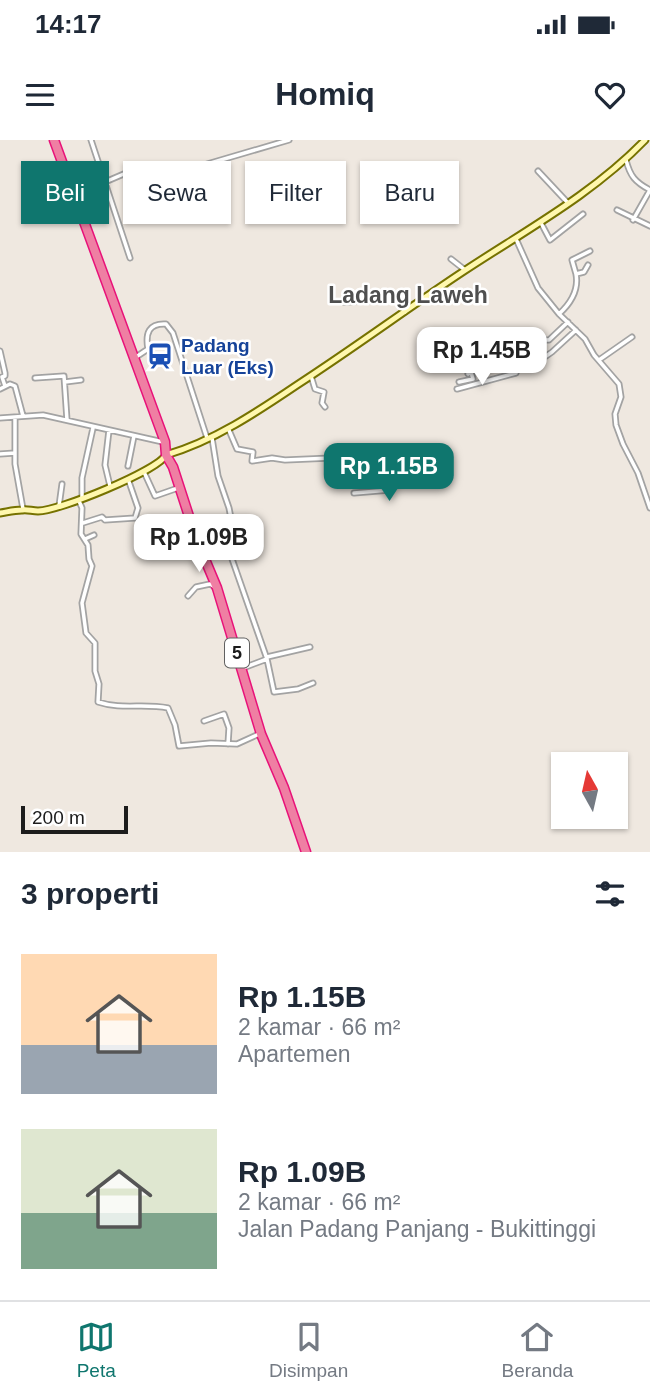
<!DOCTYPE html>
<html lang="id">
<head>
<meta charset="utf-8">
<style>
  :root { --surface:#fff; --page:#f2f2f3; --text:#1f2937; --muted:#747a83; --line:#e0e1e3; --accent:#0f766e }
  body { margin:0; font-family:Helvetica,sans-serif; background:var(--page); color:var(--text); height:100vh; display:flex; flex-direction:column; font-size:26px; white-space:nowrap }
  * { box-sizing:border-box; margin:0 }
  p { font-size:23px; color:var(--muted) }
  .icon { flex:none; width:38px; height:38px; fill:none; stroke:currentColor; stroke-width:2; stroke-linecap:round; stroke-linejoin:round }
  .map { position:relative; height:712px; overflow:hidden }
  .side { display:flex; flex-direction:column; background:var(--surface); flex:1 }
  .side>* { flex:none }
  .banner { position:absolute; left:21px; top:21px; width:609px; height:63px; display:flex; gap:14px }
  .needle { width:46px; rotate:352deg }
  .controls { position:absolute; left:551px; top:612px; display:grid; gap:14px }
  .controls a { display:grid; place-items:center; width:77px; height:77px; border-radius:0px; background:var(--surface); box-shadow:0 2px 5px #0004; font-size:35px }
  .scale { position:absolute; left:21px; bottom:18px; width:107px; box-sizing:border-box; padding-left:7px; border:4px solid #1c1c1c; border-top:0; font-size:19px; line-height:24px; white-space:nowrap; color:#1c1c1c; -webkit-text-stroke:5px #fff; paint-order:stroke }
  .price { position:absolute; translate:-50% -60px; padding:0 16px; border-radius:14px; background:#fff; color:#222; font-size:23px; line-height:46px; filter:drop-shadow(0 2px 4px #0008) }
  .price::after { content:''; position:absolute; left:50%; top:42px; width:21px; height:16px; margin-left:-10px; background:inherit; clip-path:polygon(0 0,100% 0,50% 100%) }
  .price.selected { background:var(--accent); color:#fff }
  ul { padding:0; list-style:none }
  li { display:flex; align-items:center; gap:21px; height:175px; padding:0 21px }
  li span { display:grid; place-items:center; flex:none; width:196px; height:140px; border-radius:0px; color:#555 }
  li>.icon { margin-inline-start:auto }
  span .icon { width:84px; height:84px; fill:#fffc; stroke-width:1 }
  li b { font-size:30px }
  h2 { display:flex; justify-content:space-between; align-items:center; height:84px; padding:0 21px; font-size:30px }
  .tag { padding:0 24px; border-radius:0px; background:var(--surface); box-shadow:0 2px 5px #0004; font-size:24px; line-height:63px }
  .tag.selected { background:var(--accent); color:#fff }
  .status { display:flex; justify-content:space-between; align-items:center; height:49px; padding:0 35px; background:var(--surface); direction:ltr }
  .status svg { height:19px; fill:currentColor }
  header { display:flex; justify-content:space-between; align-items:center; height:91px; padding:0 21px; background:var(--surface); font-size:32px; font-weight:700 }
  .dock { display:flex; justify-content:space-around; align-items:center; height:98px; border-top:2px solid var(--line); background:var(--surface); font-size:19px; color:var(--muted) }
  .dock a { display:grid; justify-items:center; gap:4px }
  .dock .selected { color:var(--accent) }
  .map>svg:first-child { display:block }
</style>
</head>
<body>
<div class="status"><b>14:17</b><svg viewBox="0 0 49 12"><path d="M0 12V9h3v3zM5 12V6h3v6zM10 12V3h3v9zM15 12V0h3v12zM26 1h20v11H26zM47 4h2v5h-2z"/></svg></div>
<header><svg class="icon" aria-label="menu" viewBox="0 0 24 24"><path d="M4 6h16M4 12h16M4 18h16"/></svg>Homiq<svg class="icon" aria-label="heart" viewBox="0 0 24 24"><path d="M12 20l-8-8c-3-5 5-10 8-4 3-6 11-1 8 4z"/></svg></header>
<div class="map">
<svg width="650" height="712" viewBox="0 0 650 712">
  <rect width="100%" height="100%" fill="#efe8e0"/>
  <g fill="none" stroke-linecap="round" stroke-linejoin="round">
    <g stroke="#a3a3a3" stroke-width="7">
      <path id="street" d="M91 0 130 118
        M626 20C630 36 635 42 650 50L633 80
        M538 31 568 63
        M105 42 126 33 160 35 180 32 289 0
        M617 70 650 86
        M541 83 550 100 583 74
        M516 99 538 148 559 174 585 199 594 215 619 244 621 257 615 274 616 285 623 304 638 333 650 368
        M451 119 465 130
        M576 134 572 120 590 111
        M344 162 397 160 405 172
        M559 174C570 164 579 150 576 134L584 132 588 125
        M0 211 5 233V236L2 237 5 246
        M136 217 148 209C145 193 149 183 166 184L173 193 207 298
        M599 220 632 197
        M529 228 552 212 576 190
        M468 234C484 222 494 226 510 221
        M311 236 315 249 324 252 322 263 325 267
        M35 238 64 236 67 280
        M65 242 81 240
        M459 242 473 239 471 232
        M0 249 10 244 15 246 23 276
        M457 249 516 233 510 219 537 200H549L568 182
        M15 277V324L23 369
        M0 278 43 275 163 302
        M228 288 237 309 253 312 252 321 272 318 285 320 331 318 411 335 430 326 445 315
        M109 290 105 325 110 346
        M212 298 218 336 229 368 237 409 231 412V416L267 519 274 552 298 549 313 543
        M0 314 15 313
        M128 326 134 296
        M144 332 155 356 178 348
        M354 353 390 350 411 335
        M82 357V338L93 288
        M79 361 82 368 81 394 88 405 89 419 92 426 82 463 86 493 95 503V531L99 544 98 562C122 570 143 563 168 568L175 585 179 606 211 603 237 604 259 594
        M59 366 62 344
        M83 383 102 377 105 380 135 378 138 368 128 339
        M85 399 94 395
        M188 456 196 447 210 444 215 447
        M267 517 310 507
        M243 528 267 519
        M204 581 224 574 229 588 228 604"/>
    </g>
    <g stroke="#767200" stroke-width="9">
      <path id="secondary" d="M0 373C7 372 14 370 22 370 27 369 32 371 38 371 59 371 157 331 166 315 214 301 257 272 297 245 354 208 408 168 464 131 526 90 593 54 645 0"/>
    </g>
    <g stroke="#e81279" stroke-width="11">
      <path id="highway" d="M54 0 165 302 166 315 173 327 196 398 217 448 261 594 284 648 306 712"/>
    </g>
    <use href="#street" stroke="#fff" stroke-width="3.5"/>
    <use href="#secondary" stroke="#fff8ae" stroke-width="5"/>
    <use href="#highway" stroke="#ef7fa3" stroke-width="8"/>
  </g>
  <defs>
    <g id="station-bare" transform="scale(2.1)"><path d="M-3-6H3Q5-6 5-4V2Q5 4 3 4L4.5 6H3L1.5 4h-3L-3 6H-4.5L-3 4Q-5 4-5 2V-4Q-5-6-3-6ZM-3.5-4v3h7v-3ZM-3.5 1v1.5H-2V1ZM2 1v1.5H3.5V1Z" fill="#1a4fb4" stroke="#fff" stroke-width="2.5" paint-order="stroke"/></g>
  </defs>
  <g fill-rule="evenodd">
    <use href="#station-bare" x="160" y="216"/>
  </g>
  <g text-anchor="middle" stroke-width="5" stroke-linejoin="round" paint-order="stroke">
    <rect fill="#fff" stroke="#606060" stroke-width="2" x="225" y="498.5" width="24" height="29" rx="5"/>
    <g font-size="18" font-weight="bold" fill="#1c1c1c">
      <text x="237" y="519">5</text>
    </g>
    <g font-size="19" font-weight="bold" fill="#164399" stroke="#fff" text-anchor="start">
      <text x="181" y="212">Padang<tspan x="181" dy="22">Luar (Eks)</tspan></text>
    </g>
    <g font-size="23" font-weight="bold" fill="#4f4f4f" stroke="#fff">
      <text x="408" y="163">Ladang Laweh</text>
    </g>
  </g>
</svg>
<div class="controls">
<a><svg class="needle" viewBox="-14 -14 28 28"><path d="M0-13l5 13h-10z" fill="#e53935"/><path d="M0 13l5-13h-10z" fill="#747a83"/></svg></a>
</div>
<div class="scale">200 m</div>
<b class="price" style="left:482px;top:247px">Rp 1.45B</b>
<b class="price selected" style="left:389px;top:363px">Rp 1.15B</b>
<b class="price" style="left:199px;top:434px">Rp 1.09B</b>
<div class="banner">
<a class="tag selected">Beli</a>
<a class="tag">Sewa</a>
<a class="tag">Filter</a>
<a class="tag">Baru</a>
</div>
</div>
<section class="side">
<h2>3 properti<svg class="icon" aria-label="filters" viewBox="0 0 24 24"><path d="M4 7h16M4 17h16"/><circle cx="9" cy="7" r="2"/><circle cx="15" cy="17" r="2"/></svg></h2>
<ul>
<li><span style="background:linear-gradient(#ffd9b3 65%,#9aa5b1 0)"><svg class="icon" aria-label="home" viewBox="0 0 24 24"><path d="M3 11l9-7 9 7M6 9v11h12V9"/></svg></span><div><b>Rp 1.15B</b><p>2 kamar · 66 m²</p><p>Apartemen</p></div></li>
<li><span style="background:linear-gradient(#dfe7d0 60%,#7fa58c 0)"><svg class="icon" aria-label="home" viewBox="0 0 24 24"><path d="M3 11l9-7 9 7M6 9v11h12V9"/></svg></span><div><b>Rp 1.09B</b><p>2 kamar · 66 m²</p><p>Jalan Padang Panjang - Bukittinggi</p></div></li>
</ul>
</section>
<nav class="dock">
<a class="selected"><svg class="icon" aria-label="map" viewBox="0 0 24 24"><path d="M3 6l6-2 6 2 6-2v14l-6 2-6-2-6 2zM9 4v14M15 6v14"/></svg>Peta</a>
<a><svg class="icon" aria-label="saved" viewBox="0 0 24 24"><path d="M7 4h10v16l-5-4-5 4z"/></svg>Disimpan</a>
<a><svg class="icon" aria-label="home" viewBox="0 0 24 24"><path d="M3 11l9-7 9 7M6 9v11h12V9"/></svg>Beranda</a>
</nav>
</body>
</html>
